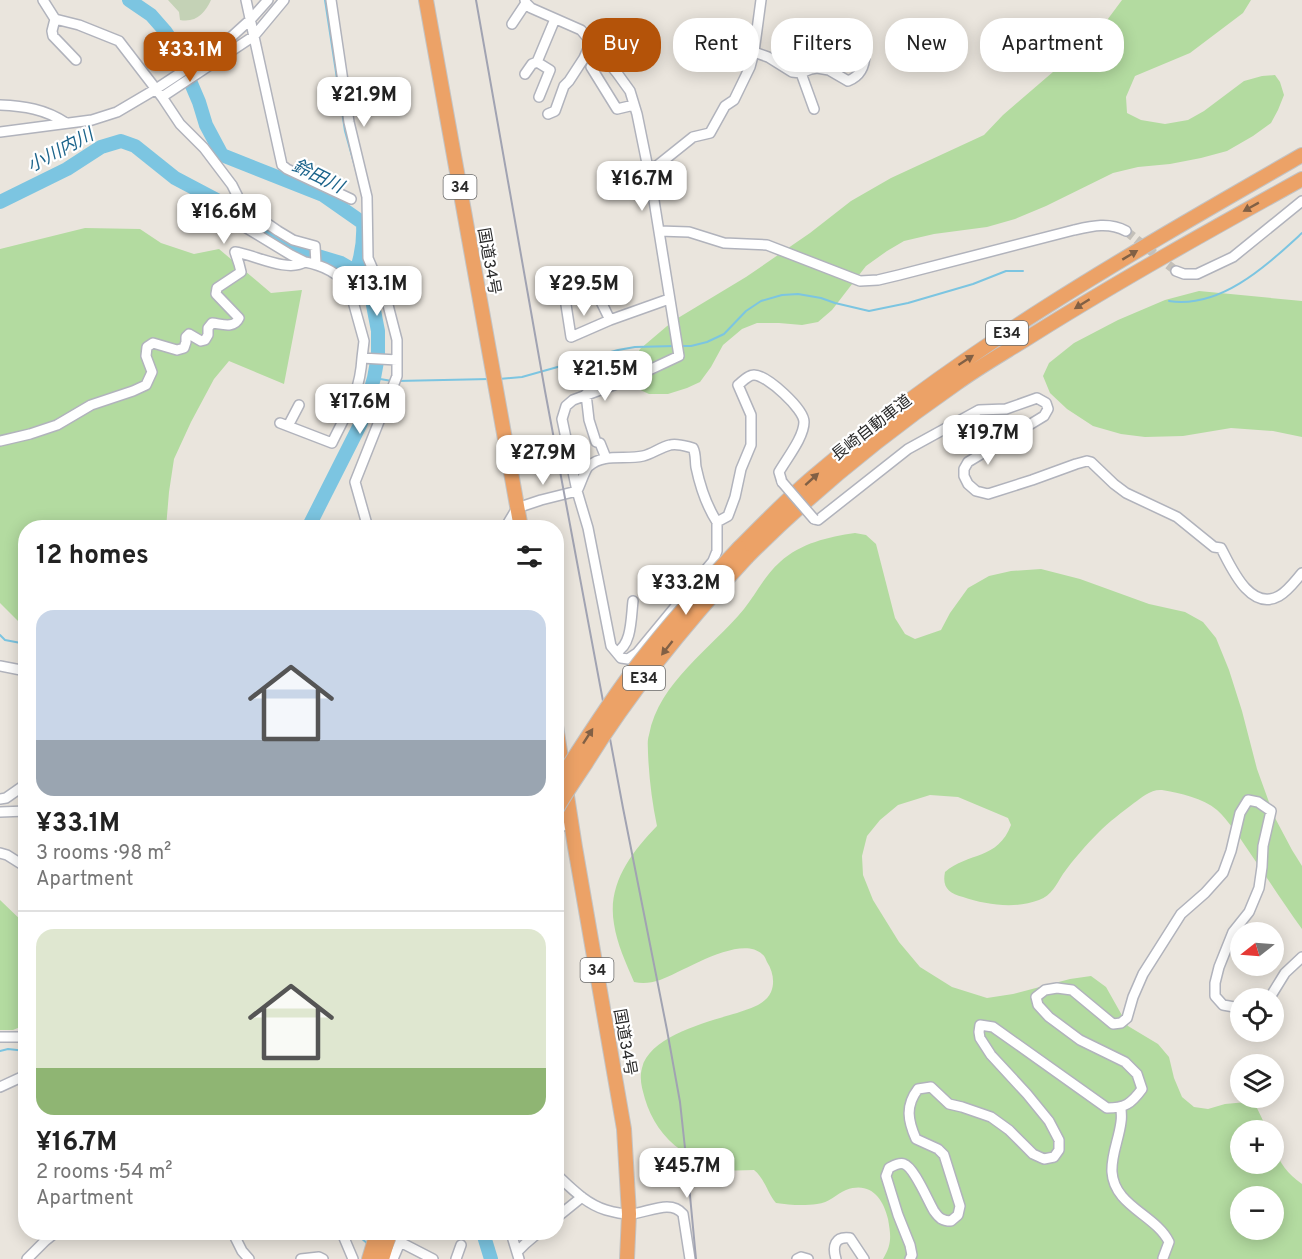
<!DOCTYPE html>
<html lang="en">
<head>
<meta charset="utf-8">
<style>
  :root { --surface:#fff; --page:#f6f6f6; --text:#222; --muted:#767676; --line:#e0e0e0; --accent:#b45309 }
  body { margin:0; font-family:Overpass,"Noto Sans JP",sans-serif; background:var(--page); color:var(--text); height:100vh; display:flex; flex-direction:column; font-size:22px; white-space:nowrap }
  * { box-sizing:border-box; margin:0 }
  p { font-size:20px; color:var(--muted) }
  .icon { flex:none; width:33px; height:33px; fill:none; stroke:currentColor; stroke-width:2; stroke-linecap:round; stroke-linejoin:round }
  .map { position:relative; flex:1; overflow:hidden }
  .details { position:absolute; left:18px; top:520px; width:546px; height:720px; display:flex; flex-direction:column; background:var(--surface); border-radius:24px; box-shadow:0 3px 15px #0003 }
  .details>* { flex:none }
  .banner { position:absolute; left:582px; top:18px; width:570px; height:54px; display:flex; gap:12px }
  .needle { width:39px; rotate:253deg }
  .controls { position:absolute; left:1230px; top:922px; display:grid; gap:12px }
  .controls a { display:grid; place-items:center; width:54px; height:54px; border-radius:50%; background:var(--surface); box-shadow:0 3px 15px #0003; font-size:30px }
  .price { position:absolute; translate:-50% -51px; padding:0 14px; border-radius:12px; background:#fff; color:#222; font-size:20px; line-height:39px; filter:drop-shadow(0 2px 3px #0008) }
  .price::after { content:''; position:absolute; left:50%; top:36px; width:18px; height:14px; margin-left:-9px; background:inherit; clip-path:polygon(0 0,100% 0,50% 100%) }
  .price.current { background:var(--accent); color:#fff }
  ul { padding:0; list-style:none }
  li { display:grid; align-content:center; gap:12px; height:318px; padding:0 18px }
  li+li { border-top:2px solid var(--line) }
  li span { display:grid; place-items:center; height:186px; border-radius:18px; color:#555 }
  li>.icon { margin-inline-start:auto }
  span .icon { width:108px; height:108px; fill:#fffc; stroke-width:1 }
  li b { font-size:26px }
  h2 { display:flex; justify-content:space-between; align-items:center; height:72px; padding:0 18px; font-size:26px }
  .tag { padding:0 21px; border-radius:24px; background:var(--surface); box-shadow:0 3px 15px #0003; font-size:21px; line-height:54px }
  .tag.current { background:var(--accent); color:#fff }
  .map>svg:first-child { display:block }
</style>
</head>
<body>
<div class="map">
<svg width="1302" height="1259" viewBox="0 0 1302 1259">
  <rect width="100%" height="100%" fill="#eae5dd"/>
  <path fill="#b3dba0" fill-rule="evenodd" d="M1122 0H1251L1243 13 1190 53 1135 76 1126 97 1127 113 1141 120 1165 124 1188 120 1204 111 1244 81 1262 76 1275 75 1280 82 1284 95 1278 110 1271 123 1253 136 1227 151 1201 158 1170 164 1138 167 1113 173 1046 206 1015 219 987 227 934 234 904 241 887 251 866 266 832 310 818 322 802 325 779 323H757L742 329 723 345 711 367 700 382 687 388 668 394H649L634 387 630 379 633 362 640 349 673 321 746 277 810 233 851 201 891 178 984 135 1003 115 1096 35Z
    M85 228 140 229 161 243 194 254 219 249 271 293 302 290 284 384 229 361 214 379 191 422 174 459 169 492 166 528H26L25 628 0 603V249Z
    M1199 291 1302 301V437L1273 431 1231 428 1183 436 1145 437 1121 434 1093 426 1067 409 1050 393 1043 376 1049 363 1074 343 1118 320 1165 300Z
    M855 533 866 535 876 544 895 618 905 634 915 639 941 630 950 613 968 588 989 576 1011 571 1041 569 1080 579 1149 604 1185 612 1203 622 1216 638 1229 670 1242 711 1257 769 1274 816 1292 850 1302 866V929C1283 903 1266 876 1248 850 1240 838 1228 820 1217 810 1203 798 1180 793 1162 790 1151 789 1142 797 1134 803 1122 812 1109 822 1099 832 1086 845 1073 860 1063 874 1056 885 1052 895 1039 900 1016 909 986 905 963 897 948 893 942 887 945 872 968 852 998 860 1011 825L1008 818 958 797 930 795 898 805 880 820 867 836 862 856 863 875 873 900 899 942 920 967 952 987 987 998 1013 994 1070 979 1091 976 1106 987 1128 1026 1158 1044 1169 1057 1174 1078 1182 1097 1194 1107 1208 1109 1225 1104 1247 1102 1256 1106 1268 1131H1240V1164H1274V1147C1280 1164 1287 1173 1302 1184V1259H883C892 1244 891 1236 888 1219 883 1198 870 1181 846 1190 836 1194 829 1203 817 1204 804 1206 789 1205 776 1203 767 1192 765 1179 754 1170 745 1170 736 1171 727 1170 710 1168 695 1159 681 1150 663 1138 651 1119 645 1099 642 1088 639 1079 642 1068 649 1036 710 1021 737 1013 750 1008 765 1005 771 992 775 983 773 971 767 962 766 960 765 956 762 954 740 934 683 972 660 980 651 983 643 984 634 982 626 963 617 944 614 924 607 884 631 853 657 826 652 802 649 778 648 753 648 747 647 741 649 735 659 682 711 649 744 609 756 594 765 575 780 562 801 543 828 537 855 533ZM1240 1197H1274V1230H1240Z
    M0 900 25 924V1025L13 1030H0Z"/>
  <path fill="#c4d2b6" d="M168 0H211C205 13 196 23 180 20L179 12Z"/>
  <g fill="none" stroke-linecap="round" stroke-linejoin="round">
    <path stroke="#7cc5e1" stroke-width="2" d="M325 0 345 131 357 174
      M1169 301C1221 309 1267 265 1302 233
      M681 346H691L707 342 724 334 746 311 761 301 782 295 798 294 821 298 835 303 869 311 908 303 973 284 1006 271H1023
      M374 378 392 381
      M499 379 522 377 618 350 635 347 675 346
      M397 381 490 379
      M0 635 5 640 26 644
      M0 1051 8 1049 26 1051
      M358 1233 361 1238 368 1244"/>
    <path stroke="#7cc5e1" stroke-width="14" d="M129 0 151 15 165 31 175 46 199 102 206 125 222 155 323 195 363 223C364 240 362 255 356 271
      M0 202 67 169 101 147 121 141 135 146 175 178 228 206 288 245 301 251 341 263 362 275 372 300 378 331V356L374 378 361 423 308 528
      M483 1233 491 1259"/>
    <path stroke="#c4c0b9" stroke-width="9" stroke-dasharray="9 4.5" stroke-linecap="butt" d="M1126 231 1176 271"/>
    <g stroke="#b1b3bc" stroke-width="12">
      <path id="minor" d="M43 0 55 19 79 25 119 41 162 97 180 124 204 148 232 185 243 207 278 231 293 240 315 246 316 264
        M246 0 282 165 287 169 351 199
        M331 0 349 122 367 197 368 258 388 305 397 340V376L355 482 368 528
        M525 0 526 3 531 8 581 30 617 73 630 91 637 114 652 188 679 356 630 379 573 400 566 406 562 419 577 491 588 528 611 646 616 652C632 646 631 617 633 601
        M55 19 52 31 53 36 76 60
        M512 24 526 3
        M754 52 768 57 792 72 801 73 811 69 817 68 829 70 848 81C861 76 865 66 865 53
        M537 62 550 70 539 97
        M591 67 617 109 634 105
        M801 73 814 109
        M525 74 532 64 537 62 555 19
        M162 97 254 36 284 0
        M0 105C24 106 45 109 66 123
        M548 114 555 111 564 86 569 81 584 58 591 42
        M0 132 92 120 117 112 156 89 200 60 229 39 251 19 268 0
        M648 169 658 165 693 137 710 133 725 106 734 100 750 67 754 52 761 0
        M230 218 291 255 305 262
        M221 221 230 218 243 207
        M659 231 689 232 724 243 767 245 860 281 878 280 899 275 1074 230C1092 226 1109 222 1126 231
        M1176 271 1184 274H1197L1233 257 1302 201
        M610 320 589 277 585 276 562 279 571 337 610 320 669 299
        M586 394 589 420 596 442 600 443 606 458
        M280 423 332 443C347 412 360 393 362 358
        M288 426 299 405
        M0 441 30 434 57 425 91 405 133 391 146 385 152 372 146 356 147 347 153 343 177 350 184 348 186 342V337L189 334 201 341 205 340 208 335V328L212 323C222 324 234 329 239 318L216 294 217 288 241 272 239 264 235 252C253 254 287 273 305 262 322 265 338 273 349 287L364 341 362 358 397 360
        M814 519 818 520 908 449 979 410 1006 409 1037 398 1046 403 1048 409 1044 416 968 462 964 469V476L968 484 976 491 988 494 1032 480 1076 464 1087 461 1091 462 1114 484 1126 493 1177 517 1214 547 1221 548C1231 567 1250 612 1279 596 1288 591 1295 581 1302 573
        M505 528 517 508 541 500 577 491C580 486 585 469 589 466 604 453 625 460 643 456 652 454 661 447 670 445 677 443 685 446 693 448 696 454 695 460 696 467 700 486 706 505 717 522L728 516 735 497 741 469 751 445V415L738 385C743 381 748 375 754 375 767 375 804 409 804 422 804 437 787 458 779 472L782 482
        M616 652 621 658 628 659 637 653 713 561 717 551V522
        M0 666 26 671
        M0 799 6 798 26 784
        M0 812 26 811
        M556 826H562L572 824
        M0 853 7 855 26 867
        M1269 999 1285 973 1302 957
        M0 1037H26
        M0 1087 26 1075
        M1121 1108C1121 1112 1122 1117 1121 1122 1119 1139 1111 1155 1112 1172 1114 1206 1156 1215 1169 1242L1163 1258
        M556 1174C571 1188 586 1204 606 1210 613 1212 622 1214 629 1214 646 1214 670 1198 683 1214L690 1259
        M556 1218 582 1197
        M233 1233 242 1251 249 1259
        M342 1233 353 1259
        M511 1233 519 1259
        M400 1242 433 1259
        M517 1252 525 1244 538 1233
        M27 1259 45 1241 55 1233
        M301 1259 319 1257 323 1259
        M393 1259 404 1233
        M456 1259 461 1245
        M797 1259 801 1257 808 1259
        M836 1259C832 1246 835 1236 850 1238L864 1259
        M910 1259 912 1255 910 1245 898 1215 886 1176 889 1168C893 1166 899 1162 904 1164 914 1167 928 1201 934 1211 939 1218 942 1221 951 1221L958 1215 960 1206 944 1155 938 1149 916 1139C908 1121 905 1106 918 1089L931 1087 949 1104 962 1107 991 1117 1009 1130 1033 1154 1044 1159 1054 1157 1059 1150V1140L1049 1121 1027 1094 991 1055 980 1038 979 1032 980 1025 993 1027 1107 1108C1125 1108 1131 1104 1142 1089L1137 1074 1125 1062 1080 1040 1049 1017 1038 1005 1036 997 1045 990 1057 988 1072 990 1113 1024 1121 1023 1127 1018 1133 997 1143 974 1181 914 1205 893 1223 873 1231 851 1240 813 1248 800 1258 802 1271 811 1263 846 1262 867 1259 888 1249 912 1233 932 1219 967 1215 983V996L1223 1005 1240 1008"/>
    </g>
    <g stroke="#c3c3c3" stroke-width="16">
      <path id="highway" d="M426 0 521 528
        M739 548C765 522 790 496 818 473 965 347 1135 251 1302 155
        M747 557C812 492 882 435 957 383 982 365 1009 350 1034 334 1122 279 1212 229 1302 179
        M556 726 575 847 624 1129 629 1214 627 1259
        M369 1259 377 1233
        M382 1259 390 1233"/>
    </g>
    <use href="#minor" stroke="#fff" stroke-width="9"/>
    <use href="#highway" stroke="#eca267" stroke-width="14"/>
    <path stroke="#a1a3b2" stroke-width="2" d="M476 0 545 391 623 808 667 1030 680 1102 689 1185 696 1259"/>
    <g stroke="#b1b3bc" stroke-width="12" stroke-linecap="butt">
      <path id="minor-bridge" d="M782 482 814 519"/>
    </g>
    <g stroke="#c3c3c3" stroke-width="16" stroke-linecap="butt">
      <path id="highway-bridge" d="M556 786C583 744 609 702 639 663 670 623 704 585 739 548
        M556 810C565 794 576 778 586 763 632 688 688 621 747 557"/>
    </g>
    <use href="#minor-bridge" stroke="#fff" stroke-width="9"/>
    <use href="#highway-bridge" stroke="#eca267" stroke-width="14"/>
  </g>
  <defs><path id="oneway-solid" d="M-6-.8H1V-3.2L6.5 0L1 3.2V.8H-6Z" transform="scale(1.5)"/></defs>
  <g fill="#816045">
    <use href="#oneway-solid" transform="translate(1251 207) rotate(151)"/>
    <use href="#oneway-solid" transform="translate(1130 255) rotate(-31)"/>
    <use href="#oneway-solid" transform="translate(1082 304) rotate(148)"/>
    <use href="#oneway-solid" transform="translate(966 360) rotate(-33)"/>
    <use href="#oneway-solid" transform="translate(812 479) rotate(-42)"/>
    <use href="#oneway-solid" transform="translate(667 648) rotate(128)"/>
    <use href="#oneway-solid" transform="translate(588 736) rotate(-57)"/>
  </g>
  <g text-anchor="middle" stroke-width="4.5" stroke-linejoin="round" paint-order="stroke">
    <g fill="#fff" stroke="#6a6a6a" stroke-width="1.5">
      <rect x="443.5" y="175" width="33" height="24" rx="4.5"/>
      <rect x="986" y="321" width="42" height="24" rx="4.5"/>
      <rect x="623" y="666" width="42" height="24" rx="4.5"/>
      <rect x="580.5" y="958" width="33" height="24" rx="4.5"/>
    </g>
    <g font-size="15" font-weight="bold" fill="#2a2a2a">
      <text x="460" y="192">34</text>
      <text x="1007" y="338">E34</text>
      <text x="644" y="683">E34</text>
      <text x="597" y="975">34</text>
    </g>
    <g font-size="16" fill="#2a2a2a" stroke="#fff">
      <text transform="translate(490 261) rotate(80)" y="6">国道34号</text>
      <text transform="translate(871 427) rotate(-38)" y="6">長崎自動車道</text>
      <text transform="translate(626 1042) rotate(80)" y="6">国道34号</text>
    </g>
    <g font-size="18" font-style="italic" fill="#1c648b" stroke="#fff">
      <text transform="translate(60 150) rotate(-28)" y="6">小川内川</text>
      <text transform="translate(318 176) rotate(26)" y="6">鈴田川</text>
    </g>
  </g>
</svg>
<div class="controls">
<a><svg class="needle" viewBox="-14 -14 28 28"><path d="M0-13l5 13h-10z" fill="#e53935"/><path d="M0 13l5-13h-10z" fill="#767676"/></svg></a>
<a><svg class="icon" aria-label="locate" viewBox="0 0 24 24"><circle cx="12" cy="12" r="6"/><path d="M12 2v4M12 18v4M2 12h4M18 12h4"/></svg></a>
<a><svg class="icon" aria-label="layers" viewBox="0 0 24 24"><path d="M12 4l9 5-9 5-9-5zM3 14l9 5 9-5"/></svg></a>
<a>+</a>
<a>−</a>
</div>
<b class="price current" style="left:190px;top:83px">¥33.1M</b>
<b class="price" style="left:364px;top:128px">¥21.9M</b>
<b class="price" style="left:642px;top:212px">¥16.7M</b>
<b class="price" style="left:224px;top:245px">¥16.6M</b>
<b class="price" style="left:377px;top:317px">¥13.1M</b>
<b class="price" style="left:584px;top:317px">¥29.5M</b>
<b class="price" style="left:605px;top:402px">¥21.5M</b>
<b class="price" style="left:360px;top:435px">¥17.6M</b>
<b class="price" style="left:988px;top:466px">¥19.7M</b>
<b class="price" style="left:543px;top:486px">¥27.9M</b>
<b class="price" style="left:686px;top:616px">¥33.2M</b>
<b class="price" style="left:687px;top:1199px">¥45.7M</b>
<div class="banner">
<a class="tag current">Buy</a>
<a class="tag">Rent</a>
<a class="tag">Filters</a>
<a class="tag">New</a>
<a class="tag">Apartment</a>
</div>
<section class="details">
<h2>12 homes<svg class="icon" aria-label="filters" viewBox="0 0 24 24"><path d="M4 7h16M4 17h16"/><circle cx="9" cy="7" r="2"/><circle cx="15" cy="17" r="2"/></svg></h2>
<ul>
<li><span style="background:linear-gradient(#c9d6e8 70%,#9aa5b1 0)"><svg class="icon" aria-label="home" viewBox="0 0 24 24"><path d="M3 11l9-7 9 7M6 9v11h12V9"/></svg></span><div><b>¥33.1M</b><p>3 rooms · 98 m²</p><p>Apartment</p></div></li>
<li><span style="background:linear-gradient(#dfe7d0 75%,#8fb573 0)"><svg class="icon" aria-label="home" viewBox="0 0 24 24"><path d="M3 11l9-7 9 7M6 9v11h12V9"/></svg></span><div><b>¥16.7M</b><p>2 rooms · 54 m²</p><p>Apartment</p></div></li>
</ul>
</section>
</div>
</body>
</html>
